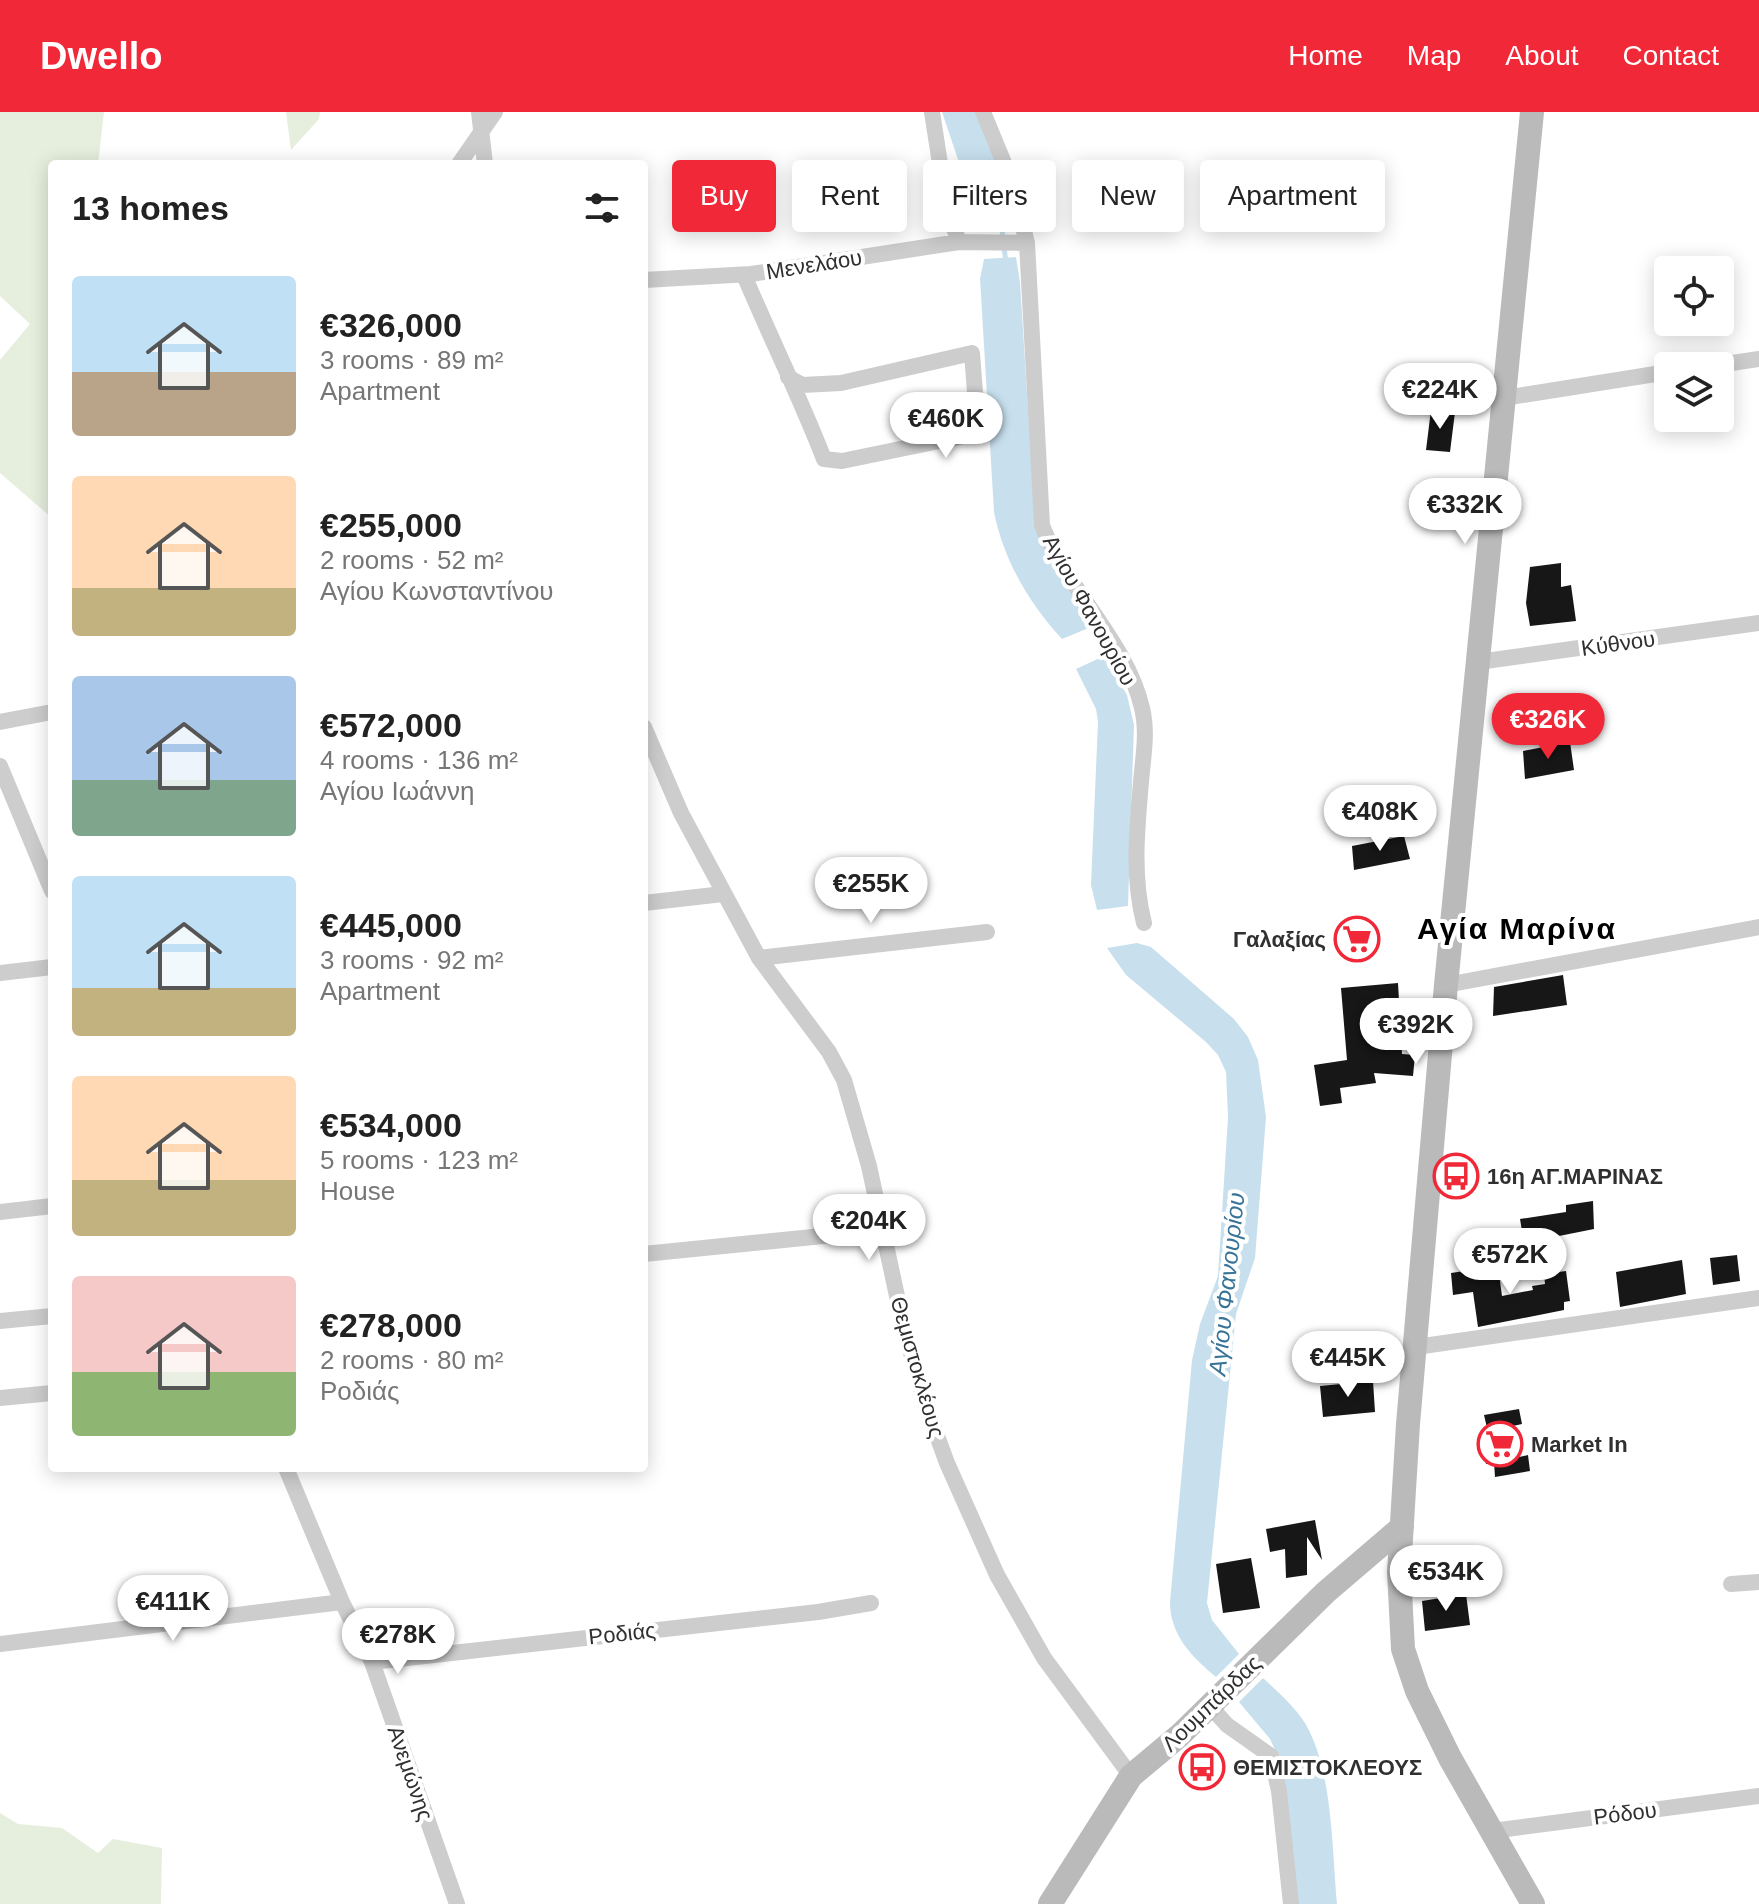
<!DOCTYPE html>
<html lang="en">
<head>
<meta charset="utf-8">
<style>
  :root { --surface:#fff; --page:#f2f2f2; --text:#222; --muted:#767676; --accent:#f02837 }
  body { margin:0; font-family:Arial,sans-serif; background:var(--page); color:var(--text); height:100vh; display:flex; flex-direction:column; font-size:30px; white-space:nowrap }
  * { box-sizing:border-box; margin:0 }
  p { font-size:26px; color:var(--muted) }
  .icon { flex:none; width:44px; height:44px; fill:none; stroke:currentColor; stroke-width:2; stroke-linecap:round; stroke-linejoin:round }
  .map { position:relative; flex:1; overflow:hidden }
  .side { position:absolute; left:48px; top:48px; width:600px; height:1312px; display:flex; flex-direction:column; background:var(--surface); border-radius:8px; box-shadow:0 4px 20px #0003 }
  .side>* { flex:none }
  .banner { position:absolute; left:672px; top:48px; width:760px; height:72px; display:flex; gap:16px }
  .tools { position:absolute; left:1654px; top:144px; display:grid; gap:16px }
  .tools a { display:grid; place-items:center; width:80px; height:80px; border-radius:8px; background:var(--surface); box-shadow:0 4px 20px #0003; font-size:40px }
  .price { position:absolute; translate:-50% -68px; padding:0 18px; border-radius:28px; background:#fff; color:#222; font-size:26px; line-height:52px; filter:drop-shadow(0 2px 4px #0008) }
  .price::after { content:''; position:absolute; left:50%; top:48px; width:24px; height:18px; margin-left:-12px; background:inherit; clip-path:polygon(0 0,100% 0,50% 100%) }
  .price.selected { background:var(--accent); color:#fff }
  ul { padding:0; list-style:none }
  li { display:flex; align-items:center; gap:24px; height:200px; padding:0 24px }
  li span { display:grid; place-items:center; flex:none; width:224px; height:160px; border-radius:8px; color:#555 }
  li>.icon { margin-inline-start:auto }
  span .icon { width:96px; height:96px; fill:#fffc; stroke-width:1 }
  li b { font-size:34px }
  h2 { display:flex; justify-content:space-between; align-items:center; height:96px; padding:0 24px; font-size:34px }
  .pill { padding:0 28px; border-radius:8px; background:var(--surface); box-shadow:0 4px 20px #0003; font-size:28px; line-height:72px }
  .pill.selected { background:var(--accent); color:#fff }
  header { display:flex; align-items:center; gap:48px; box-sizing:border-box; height:112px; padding:0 40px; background:var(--accent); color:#fff }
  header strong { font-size:38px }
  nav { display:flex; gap:44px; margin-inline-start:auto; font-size:28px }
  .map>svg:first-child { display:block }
</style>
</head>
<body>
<header>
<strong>Dwello</strong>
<nav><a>Home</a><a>Map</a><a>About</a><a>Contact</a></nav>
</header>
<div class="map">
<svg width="1759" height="1792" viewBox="0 0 1759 1792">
  <rect width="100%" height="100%" fill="#fff"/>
  <path fill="#e6eedd" d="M0 0H104L98 52H52V406L0 361V248L30 212 0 184Z
    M286 0H320L319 7 291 38Z
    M0 1701 18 1712 62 1716 98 1741 113 1727 162 1736 161 1792H0Z"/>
  <path fill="#c8e0ee" d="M942 0H978L1008 83 1014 114 981 116Z
    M1016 145 1020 170 1035 409 1091 515 1062 527C1030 493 1003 447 994 400L980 167 984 147Z
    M1104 544 1127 583 1134 613 1128 794 1097 798 1091 773 1098 610 1096 597 1076 557Z
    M1137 831 1151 835 1234 907 1248 925 1258 948 1266 1005 1255 1146 1236 1202 1207 1491 1212 1508 1239 1542 1216 1565C1192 1545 1170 1523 1170 1490L1192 1248 1200 1212 1218 1164 1228 1005 1226 960 1218 943 1206 930 1126 863 1107 836Z
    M1263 1566C1278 1580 1294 1594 1305 1611 1333 1658 1332 1738 1337 1792H1296L1276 1640 1270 1627 1239 1590Z"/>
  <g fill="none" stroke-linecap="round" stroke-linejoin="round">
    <path stroke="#c8e0ee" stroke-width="5" d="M1001 110 1006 151"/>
  </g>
  <path fill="#171717" d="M1431 298 1455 300 1450 340 1426 338Z
    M1561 451V475L1571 473 1576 509 1530 514 1526 491 1530 455Z
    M1570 630 1574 658 1525 667 1523 639Z
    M1404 724 1410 747 1354 758 1352 734Z
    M1563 863 1567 893 1493 904 1494 875Z
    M1398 871 1402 942 1415 943 1413 964 1374 961 1376 971 1340 976 1342 991 1320 994 1314 953 1347 948 1341 876Z
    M1593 1089 1594 1117 1524 1131 1520 1107 1566 1100V1093Z
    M1737 1143 1740 1169 1713 1173 1710 1146Z
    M1682 1148 1686 1182 1620 1195 1616 1160Z
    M1498 1154 1502 1184 1533 1178 1532 1174 1545 1172 1544 1162 1566 1159 1570 1189 1564 1190V1198L1478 1215 1473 1180 1453 1183 1451 1161Z
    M1373 1269 1375 1300 1323 1305 1320 1274Z
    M1519 1297 1522 1312 1513 1314 1519 1345 1528 1343 1530 1359 1495 1365 1494 1350 1486 1352 1481 1322 1488 1320 1484 1303Z
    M1315 1408 1322 1448 1307 1425V1463L1286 1466 1285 1437 1270 1440 1266 1417Z
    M1251 1446 1260 1496 1223 1501 1216 1452Z
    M1466 1482 1470 1513 1425 1519 1422 1489Z"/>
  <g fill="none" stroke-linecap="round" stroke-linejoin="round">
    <path stroke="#cdcdcd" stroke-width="16" d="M479 0 485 52
      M932 0 947 97 959 130
      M983 0 1011 68 1027 131 1042 413C1065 475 1127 530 1142 596 1148 621 1143 645 1141 670 1137 717 1132 765 1144 811
      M459 52 495 0
      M744 163C770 225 800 285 824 347L842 349 978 321 972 241 841 271 802 273 788 265
      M644 168 751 162 959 130 1027 131
      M1712 254 1759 247
      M1504 286 1668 260
      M1478 550 1759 511
      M0 610 52 600
      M644 615 681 701 759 846 829 940 844 968 869 1054 903 1212 925 1291 947 1351 997 1463 1044 1546 1131 1664
      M0 654 52 779
      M644 791 723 782
      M759 846 987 820
      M0 861 52 855
      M1446 873 1759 815
      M0 1100 52 1094
      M644 1142 882 1118
      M0 1209 52 1204
      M1416 1235 1759 1186
      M0 1286 52 1281
      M286 1356 342 1490 372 1550 457 1792
      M1731 1472 1759 1470
      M0 1532 342 1490
      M372 1550 818 1500 871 1491
      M1210 1594 1227 1613 1271 1644 1279 1679 1291 1792
      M1492 1719 1759 1684"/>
    <path stroke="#bababa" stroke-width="24" d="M1532 0 1446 873 1408 1312 1399 1460 1403 1537 1417 1579 1450 1646 1533 1792
      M1050 1792 1131 1664 1180 1623 1326 1480 1402 1415"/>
  </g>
  <defs>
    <g id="supermarket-ring" transform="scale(2.3)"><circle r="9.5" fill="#fff" stroke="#f02837" stroke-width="1.5"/><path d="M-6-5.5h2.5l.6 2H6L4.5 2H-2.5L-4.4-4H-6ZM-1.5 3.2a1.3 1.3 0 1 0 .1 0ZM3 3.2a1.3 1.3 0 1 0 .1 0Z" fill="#f02837"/></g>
    <g id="bus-ring" transform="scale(2.3)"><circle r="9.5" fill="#fff" stroke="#f02837" stroke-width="1.5"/><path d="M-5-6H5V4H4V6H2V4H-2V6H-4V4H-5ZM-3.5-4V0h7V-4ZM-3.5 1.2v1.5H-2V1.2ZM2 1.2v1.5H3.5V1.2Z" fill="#f02837"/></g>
  </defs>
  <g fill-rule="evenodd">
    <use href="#supermarket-ring" x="1357" y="827"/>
    <use href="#bus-ring" x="1456" y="1064"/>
    <use href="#supermarket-ring" x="1500" y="1332"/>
    <use href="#bus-ring" x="1202" y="1655"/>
  </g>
  <g text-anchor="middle" stroke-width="8" stroke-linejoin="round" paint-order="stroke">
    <g font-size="22" fill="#303030" stroke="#fff">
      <text transform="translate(814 152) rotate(-9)" y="8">Μενελάου</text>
      <text transform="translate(1090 498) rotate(61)" y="8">Αγίου Φανουρίου</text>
      <text transform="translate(1618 531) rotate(-8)" y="8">Κύθνου</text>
      <text transform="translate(918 1255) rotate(74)" y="8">Θεμιστοκλέους</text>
      <text transform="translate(622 1521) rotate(-6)" y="8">Ροδιάς</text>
      <text transform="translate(1211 1591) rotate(-44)" y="8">Λουμπάρδας</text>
      <text transform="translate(411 1661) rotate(71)" y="8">Ανεμώνης</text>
      <text transform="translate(1625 1701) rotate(-7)" y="8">Ρόδου</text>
    </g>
    <g font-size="22" font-weight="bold" fill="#303030" stroke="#fff" text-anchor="start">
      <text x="1326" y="835" text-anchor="end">Γαλαξίας</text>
      <text x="1487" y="1072">16η ΑΓ.ΜΑΡΙΝΑΣ</text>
      <text x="1531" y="1340">Market In</text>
      <text x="1233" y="1663">ΘΕΜΙΣΤΟΚΛΕΟΥΣ</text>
    </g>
    <g font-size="24" font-style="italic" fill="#387398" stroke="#fff">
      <text transform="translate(1227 1172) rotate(-84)" y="8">Αγίου Φανουρίου</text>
    </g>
    <g font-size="30" font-weight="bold" letter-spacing="2" fill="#000" stroke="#fff">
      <text x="1517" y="827">Αγία Μαρίνα</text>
    </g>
  </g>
</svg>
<div class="tools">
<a><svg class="icon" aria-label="locate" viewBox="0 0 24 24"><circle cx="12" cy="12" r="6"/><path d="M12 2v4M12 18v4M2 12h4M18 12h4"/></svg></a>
<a><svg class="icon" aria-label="layers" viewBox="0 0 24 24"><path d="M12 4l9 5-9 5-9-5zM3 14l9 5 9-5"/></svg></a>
</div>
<b class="price" style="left:1440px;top:319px">€224K</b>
<b class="price" style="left:946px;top:348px">€460K</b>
<b class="price" style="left:1465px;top:434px">€332K</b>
<b class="price selected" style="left:1548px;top:649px">€326K</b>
<b class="price" style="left:1380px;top:741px">€408K</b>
<b class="price" style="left:871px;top:813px">€255K</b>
<b class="price" style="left:1416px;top:954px">€392K</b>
<b class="price" style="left:869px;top:1150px">€204K</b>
<b class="price" style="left:1510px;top:1184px">€572K</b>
<b class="price" style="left:1348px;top:1287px">€445K</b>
<b class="price" style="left:1446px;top:1501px">€534K</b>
<b class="price" style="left:173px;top:1531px">€411K</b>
<b class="price" style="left:398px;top:1564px">€278K</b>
<div class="banner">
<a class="pill selected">Buy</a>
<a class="pill">Rent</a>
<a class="pill">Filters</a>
<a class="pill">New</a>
<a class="pill">Apartment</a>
</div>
<section class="side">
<h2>13 homes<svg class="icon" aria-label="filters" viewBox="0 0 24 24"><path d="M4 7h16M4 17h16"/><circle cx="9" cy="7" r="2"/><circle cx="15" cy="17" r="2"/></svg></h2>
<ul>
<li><span style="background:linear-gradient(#bfe0f5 60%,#b9a48a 0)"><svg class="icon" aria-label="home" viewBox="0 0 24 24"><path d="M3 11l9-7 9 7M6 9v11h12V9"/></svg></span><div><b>€326,000</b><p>3 rooms · 89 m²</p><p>Apartment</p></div></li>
<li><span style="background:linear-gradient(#ffd9b3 70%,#c2b280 0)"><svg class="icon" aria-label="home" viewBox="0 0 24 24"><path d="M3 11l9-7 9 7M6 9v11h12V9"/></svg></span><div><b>€255,000</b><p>2 rooms · 52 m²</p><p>Αγίου Κωνσταντίνου</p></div></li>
<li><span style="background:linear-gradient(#a9c7e8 65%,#7fa58c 0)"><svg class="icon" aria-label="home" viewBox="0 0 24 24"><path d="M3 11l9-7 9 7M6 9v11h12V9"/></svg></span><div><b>€572,000</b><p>4 rooms · 136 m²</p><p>Αγίου Ιωάννη</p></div></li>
<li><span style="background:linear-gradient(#bfe0f5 70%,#c2b280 0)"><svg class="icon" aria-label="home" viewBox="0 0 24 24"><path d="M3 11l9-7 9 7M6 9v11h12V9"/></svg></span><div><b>€445,000</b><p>3 rooms · 92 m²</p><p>Apartment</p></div></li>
<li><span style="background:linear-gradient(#ffd9b3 65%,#c2b280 0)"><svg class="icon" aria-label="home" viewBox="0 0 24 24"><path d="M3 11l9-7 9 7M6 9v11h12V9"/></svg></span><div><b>€534,000</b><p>5 rooms · 123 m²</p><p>House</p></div></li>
<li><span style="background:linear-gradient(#f6c9c9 60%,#8fb573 0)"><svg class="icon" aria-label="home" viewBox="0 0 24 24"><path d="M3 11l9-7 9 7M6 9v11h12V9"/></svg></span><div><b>€278,000</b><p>2 rooms · 80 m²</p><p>Ροδιάς</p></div></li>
</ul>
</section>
</div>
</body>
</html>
